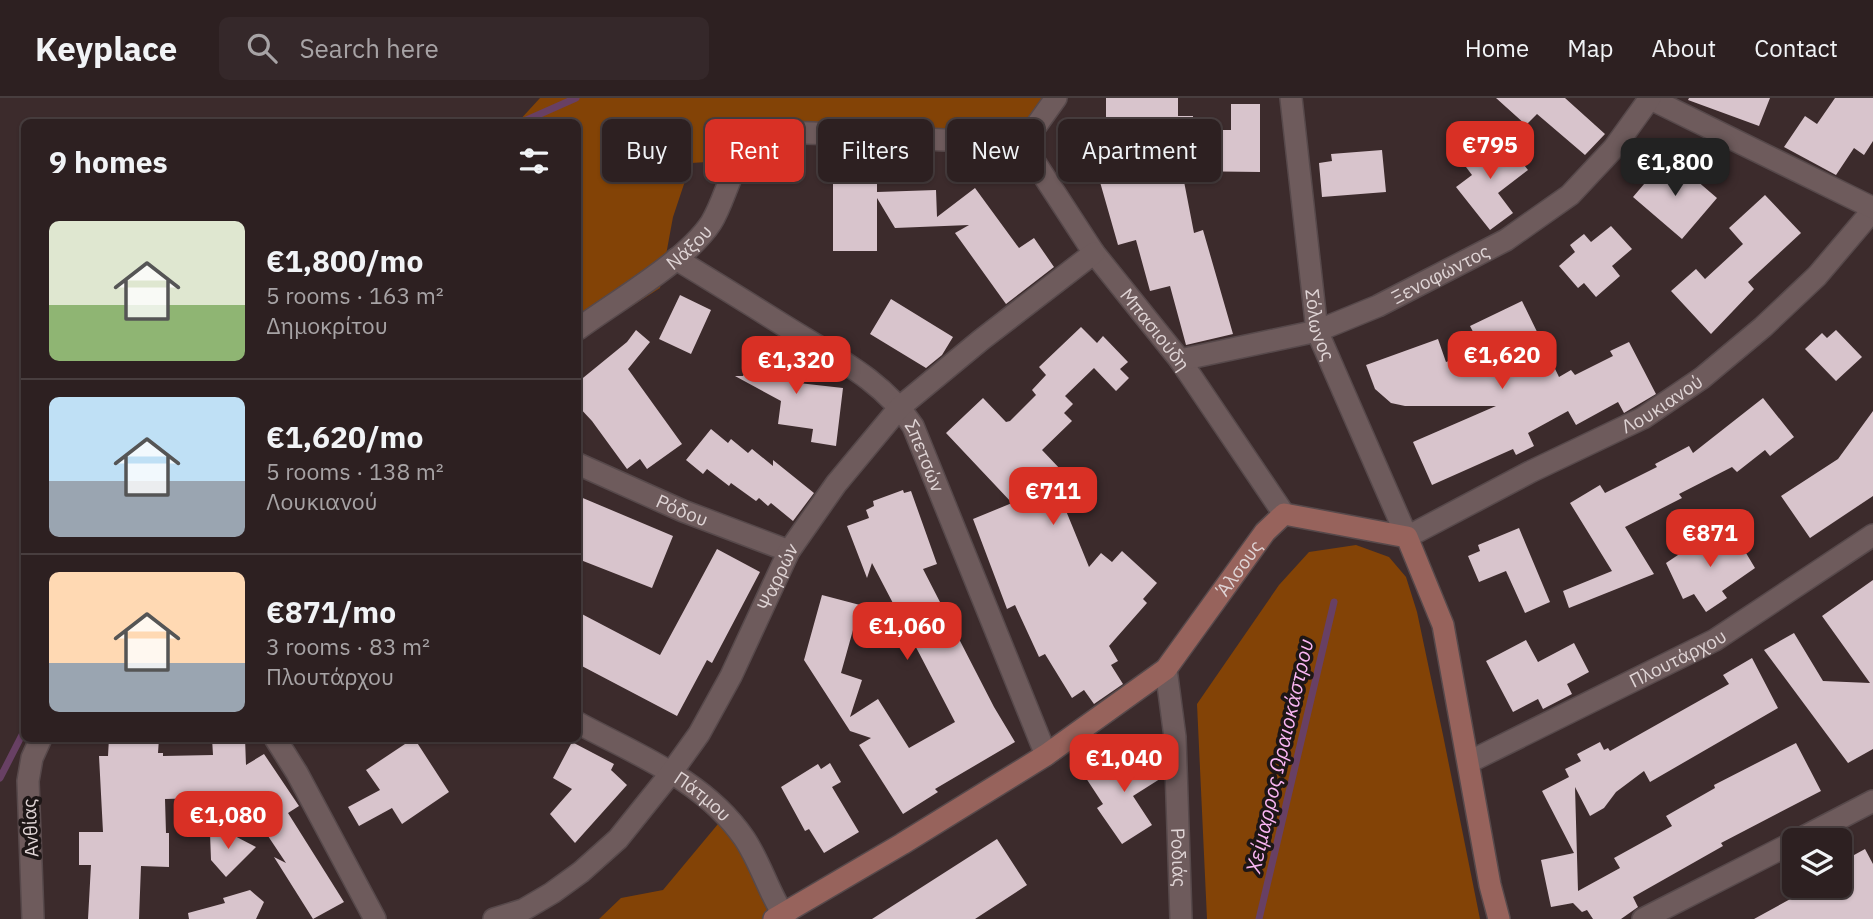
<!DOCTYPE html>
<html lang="en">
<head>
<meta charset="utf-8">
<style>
  :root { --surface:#2d2021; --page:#35282a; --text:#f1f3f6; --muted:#a7a3a5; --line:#483e3f; --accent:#d93025 }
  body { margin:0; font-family:"IBM Plex Sans",sans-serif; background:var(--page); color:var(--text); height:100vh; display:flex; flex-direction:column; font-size:26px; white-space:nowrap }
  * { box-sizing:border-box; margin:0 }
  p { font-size:23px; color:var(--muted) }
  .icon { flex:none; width:38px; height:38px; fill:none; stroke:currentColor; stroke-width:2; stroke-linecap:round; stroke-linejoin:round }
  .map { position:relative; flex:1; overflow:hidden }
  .details { position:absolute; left:21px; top:21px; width:560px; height:623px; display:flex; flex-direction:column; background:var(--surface); border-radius:10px; box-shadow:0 2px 5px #0004,0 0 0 2px var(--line) }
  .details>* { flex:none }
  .guide { position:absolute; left:602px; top:21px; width:665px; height:63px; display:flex; gap:14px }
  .buttons { position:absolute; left:1782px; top:730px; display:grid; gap:14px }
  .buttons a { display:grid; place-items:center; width:70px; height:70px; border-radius:10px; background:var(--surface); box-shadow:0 2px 5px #0004,0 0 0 2px var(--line); font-size:35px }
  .price { position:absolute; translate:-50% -60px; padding:0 16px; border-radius:14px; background:var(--accent); color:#fff; font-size:23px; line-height:46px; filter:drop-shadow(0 2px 4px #0008) }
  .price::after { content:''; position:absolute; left:50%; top:42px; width:21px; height:16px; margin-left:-10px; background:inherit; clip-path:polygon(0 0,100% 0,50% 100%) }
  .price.selected { background:#222; color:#fff }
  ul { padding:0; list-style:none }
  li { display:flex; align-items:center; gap:21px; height:175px; padding:0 28px }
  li+li { border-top:2px solid var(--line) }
  li span { display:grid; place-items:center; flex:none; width:196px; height:140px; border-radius:10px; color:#555 }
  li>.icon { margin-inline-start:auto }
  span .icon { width:84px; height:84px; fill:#fffc; stroke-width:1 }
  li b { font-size:30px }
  h2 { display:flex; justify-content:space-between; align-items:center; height:84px; padding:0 28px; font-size:30px }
  .chip { padding:0 24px; border-radius:10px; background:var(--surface); box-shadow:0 2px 5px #0004,0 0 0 2px var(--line); font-size:24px; line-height:63px }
  .chip.selected { background:var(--accent); color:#fff }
  header { display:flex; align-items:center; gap:42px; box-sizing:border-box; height:98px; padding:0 35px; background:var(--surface); border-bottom:2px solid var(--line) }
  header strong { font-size:33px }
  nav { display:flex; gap:38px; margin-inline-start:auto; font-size:24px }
  .search { width:490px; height:63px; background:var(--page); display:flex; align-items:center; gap:18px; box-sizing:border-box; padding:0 24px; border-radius:10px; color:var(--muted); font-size:26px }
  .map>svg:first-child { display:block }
</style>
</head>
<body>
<header>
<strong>Keyplace</strong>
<div class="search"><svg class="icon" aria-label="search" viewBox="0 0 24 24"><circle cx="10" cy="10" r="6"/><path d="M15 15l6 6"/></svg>Search here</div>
<nav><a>Home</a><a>Map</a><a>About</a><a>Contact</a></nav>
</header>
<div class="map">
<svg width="1873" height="821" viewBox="0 0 1873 821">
  <rect width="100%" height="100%" fill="#3c2b2c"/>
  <path fill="#834306" d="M540 0H1044L1017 50 771 27 746 37 724 63 691 65 673 119 660 190 580 241 578 236V24H518Z
    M1356 447 1389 459 1406 479 1417 514 1443 637 1480 821H1207L1197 606 1279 487 1309 454Z
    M723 720 774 813 762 821H599L621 800 663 792Z"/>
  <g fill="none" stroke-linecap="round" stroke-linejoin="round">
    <path stroke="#684064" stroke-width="7" d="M522 24 576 0
      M0 680 24 633
      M1259 821 1334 504"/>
  </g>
  <path fill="#d8c4cc" d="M1106 0H1178V18H1193V32H1231V6H1260V74L1182 73 1194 135 1203 132 1233 236 1186 247 1170 188 1150 193 1136 142 1118 147 1094 63H1086V44H1106Z
    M1496 0H1565L1605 36 1585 57 1537 16 1526 27Z
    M1689 0H1770L1759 28 1688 2Z
    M1835 0H1873V43L1864 57 1854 50 1836 77 1784 49 1805 18 1817 26Z
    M1502 40 1528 72 1498 95 1513 115 1490 132 1456 89 1472 77 1460 61 1481 45 1486 52Z
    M1382 52 1386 94 1322 99 1319 65 1332 63 1331 56Z
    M1668 58 1717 100 1682 141 1633 99Z
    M833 85H877V94L936 92 937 119 975 90 1019 150 1034 140 1054 169 1006 206 955 135 969 127 895 130 877 100V153H833Z
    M1765 97 1801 135 1748 184 1754 191 1711 236 1671 193 1696 171 1705 181 1743 146 1729 130Z
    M1611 128 1632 151 1612 168 1620 178 1596 199 1584 185 1578 190 1559 168 1575 154 1570 147 1584 136 1591 144Z
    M680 197 711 212 691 256 659 241Z
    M891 201 953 239 942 257 926 270 870 236Z
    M1522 203 1559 279 1571 272 1575 277 1613 258 1610 253 1629 244 1656 296 1624 315 1618 304 1576 327 1568 313 1528 335 1534 348 1516 357 1513 351 1432 387 1413 344 1496 308H1405L1391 305 1375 291 1366 267 1438 241 1446 264 1482 251 1470 228Z
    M1081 229 1097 245 1103 238 1128 264 1120 271 1129 280 1116 293 1094 270 1065 298 1073 306 1064 315 1072 323 1042 352 1062 373 1053 381 1089 469 1101 455 1112 464 1122 453 1157 485 1143 501 1147 505 1109 548 1118 563 1111 567 1123 586 1094 606 1084 592 1072 600 1045 556 1039 559 1015 507 1007 511 973 421 1012 405 946 335 983 300 1006 324 1010 323 1036 297 1032 292 1046 277 1039 269Z
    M636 232 650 244 628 271 682 346 647 371 640 361 627 371 592 323 578 308V284L627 244Z
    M1836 232 1862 259 1836 283 1805 251 1822 235 1827 240Z
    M762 244 793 261 781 283 843 290 836 348 811 344 813 331 778 326 781 303 735 278H743Z
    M1763 300 1794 339 1770 358 1765 352 1737 374 1732 369 1679 396 1682 400 1625 429 1654 476 1569 510 1563 493 1612 473 1570 405 1600 387 1605 395 1657 369 1655 366 1689 348 1693 355Z
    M1873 313V398L1810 440 1781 398 1838 361Z
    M711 331 728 345 731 341 748 355 752 351 773 368V362L814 395 793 423 771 405 768 408 759 400 756 403 731 385 729 388 707 371 703 376 686 362Z
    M903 392 904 395 911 393 937 466 923 471 994 609 1015 644 935 691 938 694 903 716 859 647 871 640 850 633 804 562 822 497 860 507 841 575 862 582 850 619 878 601 909 650 955 624 872 465 867 480 847 428 869 420 866 412 874 408 873 403Z
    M578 398 673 438 652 490 578 461Z
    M1519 430 1550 504 1525 515 1506 473 1479 484 1468 458 1480 453 1478 447Z
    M1729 430 1733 436 1734 435 1755 470 1722 493 1727 500 1706 514 1694 496 1683 501 1666 465 1693 447 1697 452Z
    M717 451 760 474 712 565 707 562 677 618 578 566V514L660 557Z
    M1873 482V651L1848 665 1764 552 1794 535 1823 583 1870 585 1822 518Z
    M1526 542 1538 564 1574 545 1589 574 1567 586 1572 596 1543 611 1538 601 1513 614 1486 563Z
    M1752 560 1778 610 1650 684 1644 673 1616 694 1604 710 1590 718 1575 689 1578 793 1620 770 1614 760 1672 728 1666 718 1715 690 1714 687 1796 645 1821 693 1721 745 1723 748 1633 799 1638 809 1621 821H1593L1587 812 1582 814 1573 805 1551 809 1541 762 1574 755 1542 693 1569 679 1565 671 1581 663 1577 656 1600 644 1604 652 1608 650 1610 653 1729 586 1723 577Z
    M109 640H159L158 655H163V658L213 657 212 640H245L246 667 264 656 299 708 288 715 344 804 313 821 274 759 286 765 242 699 165 701 166 735H169V769L141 768 139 821H88L91 767H79V734H103L99 658H108Z
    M414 640 449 694 402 726 392 710 359 728 348 709 380 692 366 672Z
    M572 644 614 666 611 672 627 687 575 745 550 716 572 691 553 680Z
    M1147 651 1163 679 1133 698 1152 727 1122 746 1097 710 1103 706 1082 674 1097 664 1107 678Z
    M830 665 841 684 832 689 859 734 824 755 809 731 805 733 781 689 818 666 821 671Z
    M227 734 256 749 226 779 211 762 210 735Z
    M997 741 1027 787 975 821H872Z
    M1865 751 1873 766V821H1754L1814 788H1839V769L1847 765 1845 762Z
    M250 792 264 804 256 821H189L188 815 225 805 223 800Z"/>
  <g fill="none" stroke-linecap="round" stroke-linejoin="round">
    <g stroke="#57494b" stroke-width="24">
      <g id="street">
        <path id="s1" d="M1291 0 1317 233 1407 439 1532 373 1643 320 1702 280 1763 229 1817 178 1873 112"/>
        <path d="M1649 0 1873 110"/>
        <path id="s2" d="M1023 46 1094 155 1180 262 1284 416"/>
        <path d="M1023 46 1056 0"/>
        <path id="s3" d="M676 161C716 185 756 210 796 235 840 262 884 284 913 328L1046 657"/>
        <path id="s4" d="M578 231C616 203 686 163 711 125 728 98 732 55 762 39 777 31 828 36 847 37 905 40 964 43 1023 46"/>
        <path id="s5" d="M1180 262 1317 233 1378 208 1506 142 1570 97 1614 50 1650 0"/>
        <path id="s6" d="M578 366 683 413 789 453"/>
        <path id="s7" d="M1166 571 1175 639 1181 821"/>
        <path id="s8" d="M578 625C637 657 704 682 744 740 761 765 769 796 786 821"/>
        <path d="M275 640 297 675 375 821"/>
        <path id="s9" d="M1469 664 1715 542 1873 437"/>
        <path d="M1798 742 1873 703"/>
        <path d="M33 821 28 683 32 660 41 640"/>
        <path id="s10" d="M494 821 523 812 552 795 581 774 618 741 671 675 699 636 731 578 789 453 836 386 900 309 981 242 1094 155"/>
        <path d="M1643 821 1794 744"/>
      </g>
    </g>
    <g stroke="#57494b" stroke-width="24">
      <g id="secondary">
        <path id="s11" d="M774 821 902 746 1046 657 1166 571 1265 434 1284 416 1407 439 1443 527 1490 787 1499 821"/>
      </g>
    </g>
    <use href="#street" stroke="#6e5b5c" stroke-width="21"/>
    <use href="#secondary" stroke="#97635c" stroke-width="21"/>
  </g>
  <g text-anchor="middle" stroke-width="7" stroke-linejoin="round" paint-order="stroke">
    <g font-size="19" fill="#dfd4d5" stroke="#1d1616">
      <text dy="7" stroke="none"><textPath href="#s4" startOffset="138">Νάξου</textPath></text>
      <text dy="7" stroke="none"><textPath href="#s5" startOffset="276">Ξενοφώντος</textPath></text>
      <text dy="7" stroke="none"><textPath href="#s1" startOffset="229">Σόλωνος</textPath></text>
      <text dy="7" stroke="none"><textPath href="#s2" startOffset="228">Μπασιούδη</textPath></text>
      <text dy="7" stroke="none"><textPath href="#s1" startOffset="747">Λουκιανού</textPath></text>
      <text dy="7" stroke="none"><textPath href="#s3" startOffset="324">Σπετσών</textPath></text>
      <text dy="7" stroke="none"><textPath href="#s6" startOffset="114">Ρόδου</textPath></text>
      <text dy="7" stroke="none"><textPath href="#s11" startOffset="590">Άλσους</textPath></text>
      <text dy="7" stroke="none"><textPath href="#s10" startOffset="458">Ψαρρών</textPath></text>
      <text dy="7" stroke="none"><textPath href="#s9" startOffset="233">Πλουτάρχου</textPath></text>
      <text dy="7" stroke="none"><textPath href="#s8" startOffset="145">Πάτμου</textPath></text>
      <text transform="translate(30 730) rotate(-93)" y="7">Ανθίας</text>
      <text dy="7" stroke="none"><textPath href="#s7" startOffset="189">Ροδιάς</textPath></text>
    </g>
    <g font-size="21" font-style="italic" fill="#f9b5f2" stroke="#1d1616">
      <text transform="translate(1280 658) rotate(-77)" y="7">Χείμαρρος Ωραιοκάστρου</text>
    </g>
  </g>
</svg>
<div class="buttons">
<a><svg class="icon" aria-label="layers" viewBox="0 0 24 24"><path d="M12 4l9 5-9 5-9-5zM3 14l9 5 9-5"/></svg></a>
</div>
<b class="price" style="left:1490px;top:83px">€795</b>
<b class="price selected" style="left:1675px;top:100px">€1,800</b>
<b class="price" style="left:1502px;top:293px">€1,620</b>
<b class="price" style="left:796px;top:298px">€1,320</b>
<b class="price" style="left:1053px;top:429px">€711</b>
<b class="price" style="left:1710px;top:471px">€871</b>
<b class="price" style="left:907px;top:564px">€1,060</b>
<b class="price" style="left:1124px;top:696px">€1,040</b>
<b class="price" style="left:228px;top:753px">€1,080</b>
<div class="guide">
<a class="chip">Buy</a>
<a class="chip selected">Rent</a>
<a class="chip">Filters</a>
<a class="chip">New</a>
<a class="chip">Apartment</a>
</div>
<section class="details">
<h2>9 homes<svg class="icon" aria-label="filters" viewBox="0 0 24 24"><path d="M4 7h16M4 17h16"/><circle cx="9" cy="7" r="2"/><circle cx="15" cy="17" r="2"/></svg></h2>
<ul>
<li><span style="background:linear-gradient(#dfe7d0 60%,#8fb573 0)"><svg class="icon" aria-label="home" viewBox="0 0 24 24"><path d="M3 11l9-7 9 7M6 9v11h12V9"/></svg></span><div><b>€1,800/mo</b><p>5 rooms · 163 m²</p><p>Δημοκρίτου</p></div></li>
<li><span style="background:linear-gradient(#bfe0f5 60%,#9aa5b1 0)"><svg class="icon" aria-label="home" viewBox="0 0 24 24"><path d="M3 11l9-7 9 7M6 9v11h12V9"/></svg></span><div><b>€1,620/mo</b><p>5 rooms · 138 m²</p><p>Λουκιανού</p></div></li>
<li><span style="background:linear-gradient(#ffd9b3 65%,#9aa5b1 0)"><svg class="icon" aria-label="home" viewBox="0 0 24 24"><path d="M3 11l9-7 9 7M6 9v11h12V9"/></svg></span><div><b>€871/mo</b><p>3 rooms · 83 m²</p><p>Πλουτάρχου</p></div></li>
</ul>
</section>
</div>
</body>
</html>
